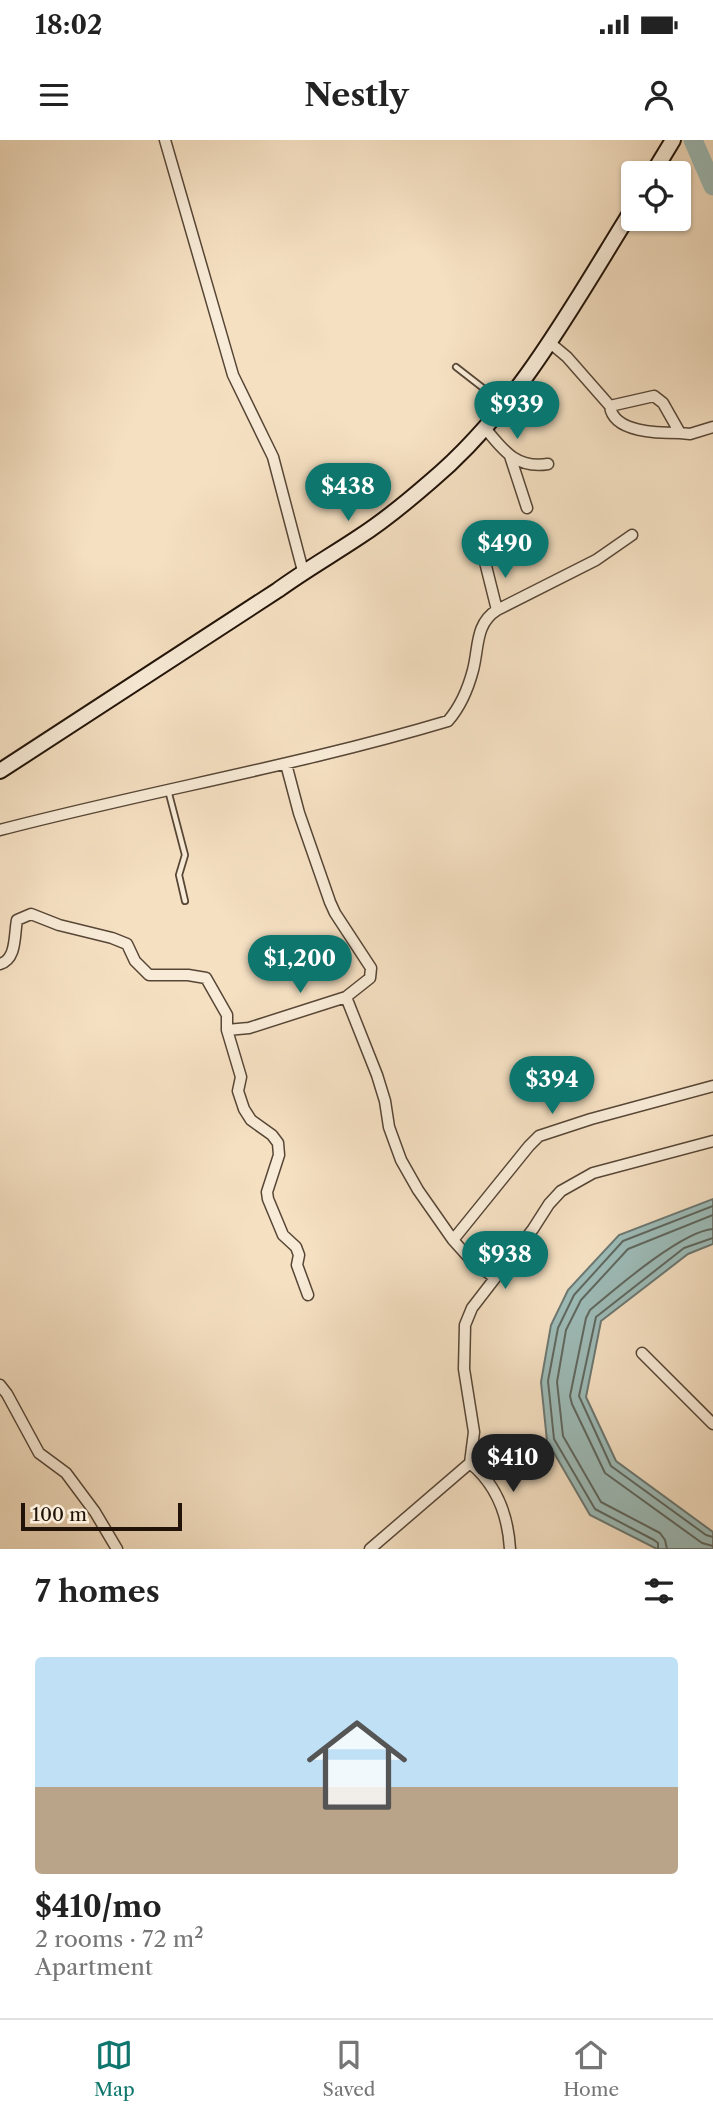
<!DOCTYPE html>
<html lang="en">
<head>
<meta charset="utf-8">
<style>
  :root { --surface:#fff; --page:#f2f2f2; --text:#222; --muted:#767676; --line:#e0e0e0; --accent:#0f766e }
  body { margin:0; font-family:"Libre Caslon Text",serif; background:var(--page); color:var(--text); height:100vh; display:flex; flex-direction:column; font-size:26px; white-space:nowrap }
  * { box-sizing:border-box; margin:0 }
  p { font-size:23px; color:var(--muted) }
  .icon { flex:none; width:38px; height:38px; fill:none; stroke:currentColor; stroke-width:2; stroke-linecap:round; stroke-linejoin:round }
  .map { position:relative; height:1409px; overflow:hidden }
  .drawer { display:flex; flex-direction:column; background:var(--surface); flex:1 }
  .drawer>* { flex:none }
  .controls { position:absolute; left:621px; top:21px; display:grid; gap:14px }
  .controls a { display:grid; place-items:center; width:70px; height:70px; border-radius:7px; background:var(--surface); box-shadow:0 2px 5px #0004; font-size:35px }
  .scale { position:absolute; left:21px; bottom:18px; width:161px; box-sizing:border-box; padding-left:7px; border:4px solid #221308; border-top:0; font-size:19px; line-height:24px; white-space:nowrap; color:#221308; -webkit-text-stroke:5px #f8ebd7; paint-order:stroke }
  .price { position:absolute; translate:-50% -60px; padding:0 16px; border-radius:24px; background:var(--accent); color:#fff; font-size:23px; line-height:46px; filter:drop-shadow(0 2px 4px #0008) }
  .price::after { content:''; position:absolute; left:50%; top:42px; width:21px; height:16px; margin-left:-10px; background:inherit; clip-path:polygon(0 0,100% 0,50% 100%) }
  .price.active { background:#222; color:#fff }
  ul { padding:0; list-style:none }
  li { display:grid; align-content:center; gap:14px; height:371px; padding:0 35px }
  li+li { border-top:2px solid var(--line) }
  li span { display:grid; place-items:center; height:217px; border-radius:7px; color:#555 }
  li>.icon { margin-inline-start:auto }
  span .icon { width:126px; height:126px; fill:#fffc; stroke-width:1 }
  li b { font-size:30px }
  h2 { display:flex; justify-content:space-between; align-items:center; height:84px; padding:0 35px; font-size:30px }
  .status { display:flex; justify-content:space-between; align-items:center; height:49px; padding:0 35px; background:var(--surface); direction:ltr }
  .status svg { height:19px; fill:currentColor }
  header { display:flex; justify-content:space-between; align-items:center; height:91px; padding:0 35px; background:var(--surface); font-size:32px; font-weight:700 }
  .dock { display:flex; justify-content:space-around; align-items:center; height:98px; border-top:2px solid var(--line); background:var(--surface); font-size:19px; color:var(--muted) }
  .dock a { display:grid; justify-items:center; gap:4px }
  .dock .active { color:var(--accent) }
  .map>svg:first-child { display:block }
</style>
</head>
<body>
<div class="status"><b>18:02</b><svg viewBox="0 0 49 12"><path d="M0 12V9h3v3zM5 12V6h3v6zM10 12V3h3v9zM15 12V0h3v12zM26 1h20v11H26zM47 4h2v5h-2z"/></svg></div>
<header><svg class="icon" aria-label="menu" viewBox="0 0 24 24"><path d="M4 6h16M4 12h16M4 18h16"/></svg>Nestly<svg class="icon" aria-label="person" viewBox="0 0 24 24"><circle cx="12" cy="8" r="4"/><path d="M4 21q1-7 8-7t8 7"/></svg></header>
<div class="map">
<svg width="713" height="1409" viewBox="0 0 713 1409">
  <rect width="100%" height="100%" fill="#f5e0c2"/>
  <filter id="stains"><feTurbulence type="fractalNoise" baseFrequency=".00286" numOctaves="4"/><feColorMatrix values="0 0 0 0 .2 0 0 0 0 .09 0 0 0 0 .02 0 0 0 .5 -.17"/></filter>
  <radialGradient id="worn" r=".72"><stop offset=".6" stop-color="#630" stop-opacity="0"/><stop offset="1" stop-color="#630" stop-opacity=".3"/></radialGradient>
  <path fill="#9dbcb8" stroke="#6c7872" stroke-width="2" d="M713 1059V1104L688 1114 601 1181 586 1257 616 1321 713 1392V1409H657L590 1375 547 1301 541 1242 551 1185 568 1150 619 1095Z"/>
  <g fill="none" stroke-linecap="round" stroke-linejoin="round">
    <path stroke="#606860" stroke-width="2" d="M713 1089C682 1091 615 1149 590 1170L586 1178 570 1256 572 1264 605 1333 702 1403 713 1406
      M713 1098 684 1108 596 1177 579 1256 611 1326 706 1395 713 1397
      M658 1409V1403L654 1400 595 1369 554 1299 548 1241 558 1188 574 1155 623 1101 713 1066
      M667 1409 665 1400 660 1393 601 1362 563 1296 557 1242 566 1190 581 1160 628 1109 713 1075"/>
    <path stroke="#9dbcb8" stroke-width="19" d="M693 0 713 46"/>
    <g stroke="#574636" stroke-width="8">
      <path id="lane" d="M456 227 501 262
        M168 650 185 715 179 735 185 761"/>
    </g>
    <g stroke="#574636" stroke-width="13">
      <path id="street" d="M165 0 233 235 273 317 303 431
        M549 202 567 217 610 266 654 256 663 263 680 293 690 294 713 287
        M610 266C613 293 659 293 680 293
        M485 288C503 310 516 329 548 324
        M510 316 527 368
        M484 418 497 470
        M286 624 299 673 330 762 335 773 371 828 370 838 346 857 377 935 385 961 389 987 401 1020 418 1050 453 1100 471 1120 495 1138
        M0 690C149 651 301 625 448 581 461 566 468 549 473 530 479 507 475 484 497 470L596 420 632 395
        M0 824C17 819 14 795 17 780L31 774 59 785 112 798 127 804 135 821 149 835H188L206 838 227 875V890L241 937 238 951 244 969 251 980 272 995 278 1003 279 1015 267 1052 268 1059 283 1095 296 1107 299 1115 297 1125 308 1155
        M227 890 249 888 346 857
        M453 1100 529 1006 539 996 591 979 713 946
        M642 1213 713 1284
        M0 1245 7 1254 39 1313 66 1333 95 1372 117 1409
        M470 1323C497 1345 508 1375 510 1409
        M370 1409 470 1323 474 1292 464 1229 465 1185 472 1168 533 1089 549 1064 561 1051 593 1033 713 1001"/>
    </g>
    <g stroke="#221308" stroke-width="18">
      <path id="secondary" d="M653 33 673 0
        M0 631 278 450C304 431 332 415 359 397 384 381 408 361 431 341 518 268 574 163 634 67"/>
    </g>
    <use href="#lane" stroke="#f8ebd7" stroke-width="4.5"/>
    <use href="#street" stroke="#f8ebd7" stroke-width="10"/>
    <use href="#secondary" stroke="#f8ebd7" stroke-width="14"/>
  </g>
  <rect width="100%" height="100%" filter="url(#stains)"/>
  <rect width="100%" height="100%" fill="url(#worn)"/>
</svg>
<div class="controls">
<a><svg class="icon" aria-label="locate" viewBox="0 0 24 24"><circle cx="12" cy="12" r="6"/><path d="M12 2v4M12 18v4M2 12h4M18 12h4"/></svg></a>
</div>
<div class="scale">100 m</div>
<b class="price" style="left:517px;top:301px">$939</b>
<b class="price" style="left:348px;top:383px">$438</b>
<b class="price" style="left:505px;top:440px">$490</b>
<b class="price" style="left:300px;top:855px">$1,200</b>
<b class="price" style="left:552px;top:976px">$394</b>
<b class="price" style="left:505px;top:1151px">$938</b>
<b class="price active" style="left:513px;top:1354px">$410</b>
</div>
<section class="drawer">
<h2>7 homes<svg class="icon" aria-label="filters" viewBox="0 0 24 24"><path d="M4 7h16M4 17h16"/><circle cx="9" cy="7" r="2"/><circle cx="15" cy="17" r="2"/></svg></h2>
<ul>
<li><span style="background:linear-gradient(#bfe0f5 60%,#b9a48a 0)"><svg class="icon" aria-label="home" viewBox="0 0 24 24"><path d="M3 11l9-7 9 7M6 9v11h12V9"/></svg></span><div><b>$410/mo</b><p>2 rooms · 72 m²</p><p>Apartment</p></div></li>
</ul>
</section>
<nav class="dock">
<a class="active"><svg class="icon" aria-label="map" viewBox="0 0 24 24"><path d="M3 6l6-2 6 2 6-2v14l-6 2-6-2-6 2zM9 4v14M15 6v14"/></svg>Map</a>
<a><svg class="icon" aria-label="saved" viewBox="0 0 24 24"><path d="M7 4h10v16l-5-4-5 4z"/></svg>Saved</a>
<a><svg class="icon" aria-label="home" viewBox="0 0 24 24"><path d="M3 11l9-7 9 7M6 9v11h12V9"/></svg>Home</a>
</nav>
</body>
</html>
